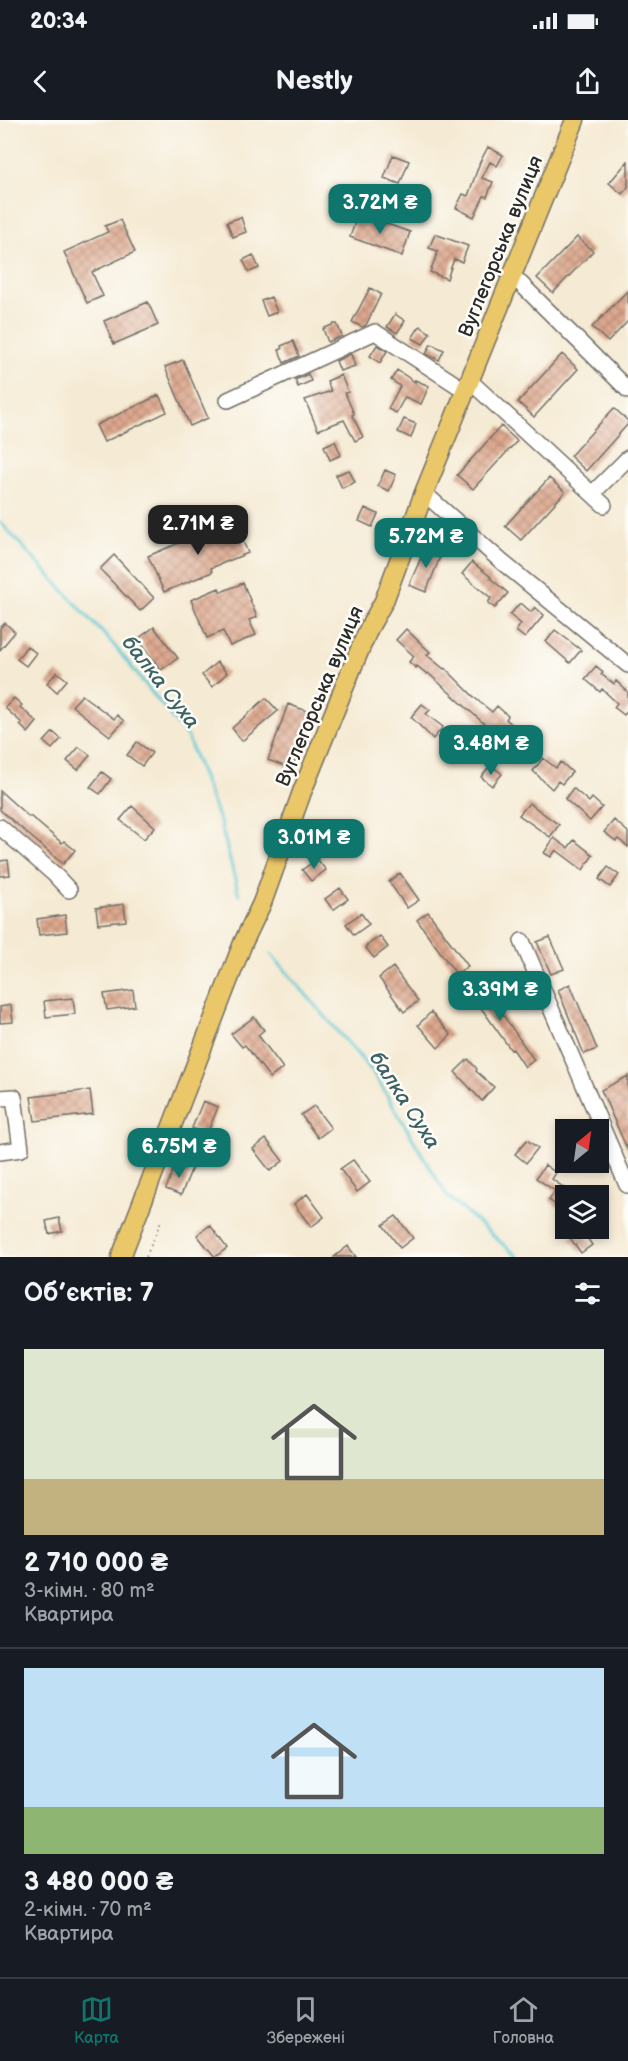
<!DOCTYPE html>
<html lang="uk">
<head>
<meta charset="utf-8">
<style>
  :root { --surface:#171b24; --page:#242831; --text:#f1f3f6; --muted:#9ea1a6; --line:#363941; --accent:#0f766e }
  body { margin:0; font-family:"Balsamiq Sans",sans-serif; background:var(--page); color:var(--text); height:100vh; display:flex; flex-direction:column; font-size:22px; white-space:nowrap }
  * { box-sizing:border-box; margin:0 }
  p { font-size:20px; color:var(--muted) }
  .icon { flex:none; width:33px; height:33px; fill:none; stroke:currentColor; stroke-width:2; stroke-linecap:round; stroke-linejoin:round }
  .map { position:relative; height:1137px; overflow:hidden }
  .details { display:flex; flex-direction:column; background:var(--surface); flex:1 }
  .details>* { flex:none }
  .needle { width:39px; rotate:29deg }
  .controls { position:absolute; left:555px; top:999px; display:grid; gap:12px }
  .controls a { display:grid; place-items:center; width:54px; height:54px; border-radius:0px; background:var(--surface); box-shadow:0 3px 9px #0003; font-size:30px }
  .price { position:absolute; translate:-50% -51px; padding:0 14px; border-radius:12px; background:var(--accent); color:#fff; font-size:20px; line-height:39px; filter:drop-shadow(0 2px 3px #0008) }
  .price::after { content:''; position:absolute; left:50%; top:36px; width:18px; height:14px; margin-left:-9px; background:inherit; clip-path:polygon(0 0,100% 0,50% 100%) }
  .price.current { background:#222; color:#fff }
  ul { padding:0; list-style:none }
  li { display:grid; align-content:center; gap:12px; height:318px; padding:0 24px }
  li+li { border-top:2px solid var(--line) }
  li span { display:grid; place-items:center; height:186px; border-radius:0px; color:#555 }
  li>.icon { margin-inline-start:auto }
  span .icon { width:108px; height:108px; fill:#fffc; stroke-width:1 }
  li b { font-size:26px }
  h2 { display:flex; justify-content:space-between; align-items:center; height:72px; padding:0 24px; font-size:26px }
  .status { display:flex; justify-content:space-between; align-items:center; height:42px; padding:0 30px; background:var(--surface); direction:ltr }
  .status svg { height:16px; fill:currentColor }
  header { display:flex; justify-content:space-between; align-items:center; height:78px; padding:0 24px; background:var(--surface); font-size:27px; font-weight:800 }
  .dock { display:flex; justify-content:space-around; align-items:center; height:84px; border-top:2px solid var(--line); background:var(--surface); font-size:16px; color:var(--muted) }
  .dock a { display:grid; justify-items:center; gap:3px }
  .dock .current { color:var(--accent) }
  .map>svg:first-child { display:block }
</style>
</head>
<body>
<div class="status"><b>20:34</b><svg viewBox="0 0 49 12"><path d="M0 12V9h3v3zM5 12V6h3v6zM10 12V3h3v9zM15 12V0h3v12zM26 1h20v11H26zM47 4h2v5h-2z"/></svg></div>
<header><svg class="icon" aria-label="back" viewBox="0 0 24 24"><path d="M15 5l-7 7 7 7"/></svg>Nestly<svg class="icon" aria-label="share" viewBox="0 0 24 24"><path d="M12 15V3M7 8l5-5 5 5M5 13v7h14v-7"/></svg></header>
<div class="map">
<svg width="628" height="1137" viewBox="0 0 628 1137">
  <defs>
    <pattern id="building-cross-hatch" width="8" height="8" patternUnits="userSpaceOnUse" patternTransform="scale(1.5)"><rect width="8" height="8" fill="#dea98f"/><path d="M0 0l8 8M0 8l8-8" fill="none" stroke="#b48a75"/></pattern>
  </defs>
  <rect width="100%" height="100%" fill="#fdfcf7"/>
  <filter id="ink" filterUnits="userSpaceOnUse"><feTurbulence type="fractalNoise" baseFrequency=".0167" numOctaves="2"/><feDisplacementMap in="SourceGraphic" scale="12" xChannelSelector="R" yChannelSelector="G"/><feConvolveMatrix kernelMatrix="1 2 1 2 8 2 1 2 1" color-interpolation-filters="sRGB"/></filter>
  <filter id="wash" filterUnits="userSpaceOnUse"><feTurbulence type="fractalNoise" baseFrequency=".008" numOctaves="4" result="noise"/><feDisplacementMap in="SourceGraphic" scale="24" xChannelSelector="R" yChannelSelector="G"/><feGaussianBlur stdDeviation="1.35" result="paint"/><feColorMatrix in="noise" values="0 0 0 0 0 0 0 0 0 0 0 0 0 0 0 0 0 1.4 0 .05"/><feComposite in="paint" operator="in"/></filter>
  <g filter="url(#wash)">
    <rect width="100%" height="100%" fill="#f5ead3"/>
    <g fill="none" stroke-linecap="round" stroke-linejoin="round">
      <path stroke="#5bc8d3" stroke-width="3" d="M0 402 113 524 187 616 221 705 239 775
        M271 834 373 952 447 1076 518 1137"/>
    </g>
    <g id="blocks">
      <path fill="url(#building-cross-hatch)" d="M488 27 503 35 497 46 490 42 482 58 493 62 487 77 484 76 474 97 456 88 463 74 468 76 480 42Z
        M393 35 409 41 400 64 384 58Z
        M628 41V67L622 74 609 63Z
        M358 94 410 112 402 136 350 117Z
        M241 97 246 112 233 117 227 102Z
        M120 100 135 132 92 152 103 176 87 183 64 132 108 112 105 106Z
        M435 114 468 126 462 142 454 139 447 159 430 152 438 131 429 128Z
        M577 117 593 131 553 173 537 158Z
        M253 135 259 148 249 152 243 140Z
        M370 168 381 174 366 205 362 207 352 202Z
        M628 170V201L608 222 592 207Z
        M271 177 277 192 267 196 261 181Z
        M148 182 158 205 114 224 104 201Z
        M395 194 405 201 397 213 387 207Z
        M334 204H337L342 216 328 222 323 209Z
        M420 206 430 213 423 224 412 218Z
        M293 221 299 236 284 243 279 230 282 229 281 226Z
        M431 224 444 230 439 240 426 234Z
        M377 225 387 231 380 243 370 236Z
        M351 234 355 246 340 251 336 241Z
        M562 234 578 249 534 297 518 282Z
        M183 240 208 298 190 306 165 247Z
        M397 250 415 262V260L429 266 421 284 405 277 396 293 388 289 400 266 391 260Z
        M308 254 311 261 298 267 295 260Z
        M341 255 348 272 345 273 354 294 352 295 363 317 355 321 344 300 318 310 305 280 331 271 327 261Z
        M159 275 167 292 104 322 96 305Z
        M614 288 628 301V304L586 351 570 336Z
        M404 299 416 304 411 318 398 312Z
        M501 306 517 321 473 369 457 355Z
        M335 321 341 335 330 340 324 326Z
        M349 350 355 362 342 368 336 355Z
        M385 350 396 355 389 371 378 366Z
        M549 358 565 372 521 420 505 406Z
        M365 388 378 394 372 407 359 401Z
        M234 400 248 433 211 448 212 452 164 472 148 436Z
        M434 423 444 427 426 472 409 465 423 433 429 436Z
        M114 435 154 478 140 491 100 449Z
        M472 442 491 457 490 458 508 473 495 488 488 483 491 478 462 454Z
        M243 463 257 497 249 500 256 515 230 526 223 511 207 518 191 480 219 468 221 472Z
        M519 484H522L531 492 535 487 544 495 525 518 516 511 521 504 510 495Z
        M5 503 15 512 0 530V508Z
        M154 507 178 538 161 550 138 519Z
        M406 509 430 532 427 535 444 549 445 548 476 579 492 592 497 586 508 596 506 599 523 614 511 628 428 553 427 554 417 546 416 548 409 542 414 536 396 520Z
        M555 510 581 530 570 543 546 522Z
        M27 526 36 533 26 546 17 539Z
        M217 542 227 553 212 567 202 555Z
        M596 546 603 552 601 554 614 564 616 561 628 572V590L624 595 614 587 617 583 602 569 600 572 585 559Z
        M57 552 67 560 57 572 47 563Z
        M82 575 114 599 117 595 124 601 110 616 72 586Z
        M14 578 22 585 20 587 37 602 28 613 20 605 22 603 5 588Z
        M266 578 278 591 242 621 232 608Z
        M288 584 312 593 292 649 268 640Z
        M422 584 430 590 426 594 443 607 433 619 411 597Z
        M53 612 61 619 52 629 44 622Z
        M460 619 471 629 461 639 450 630Z
        M137 622 152 633 142 646 127 635Z
        M79 627 90 635 78 650 67 641Z
        M543 638 556 648 561 642 572 652 562 664 558 661 552 669 533 651Z
        M491 645 502 654 492 666 481 657Z
        M102 652 111 659 100 674 90 667Z
        M573 668 589 682 592 678 602 687 590 701 565 679Z
        M0 671 29 697 30 696 62 723 64 721 75 730 63 744 0 690Z
        M529 683 559 705 550 717 519 695Z
        M132 686 155 707 144 719 120 700Z
        M614 700 628 712V727L618 719 616 721 604 712Z
        M554 718 568 728 574 720 593 735 583 750 556 730 551 737 544 733Z
        M317 739 326 750 311 761 302 750Z
        M8 740 10 755 0 756V741Z
        M608 747 619 755 610 767 599 759Z
        M400 753 419 780 407 788 389 762Z
        M340 768 348 779 333 790 325 779Z
        M124 784 126 801 98 804 96 788Z
        M428 792 468 846 456 854 417 800Z
        M361 793 369 804 354 815 346 804Z
        M65 795 67 812 39 815 37 799Z
        M380 816 388 827 374 838 365 827Z
        M550 817 564 849 551 854 537 822Z
        M393 847 418 881 404 892 379 858Z
        M479 860 534 940 525 947 513 929 511 930 467 868Z
        M570 864 597 929 584 934 558 870Z
        M133 870 135 886 107 890 104 874Z
        M73 878 75 894 46 897 44 881Z
        M11 885 13 902 0 903V887Z
        M431 892 451 915 438 928 418 905Z
        M254 897 264 910 258 915 283 948 270 958 245 925 242 927 231 914Z
        M468 939 477 949 476 951 494 967 482 981 455 952Z
        M628 956V1031L601 970Z
        M90 970 93 994 35 1001 31 977Z
        M203 981 218 987 207 1014 192 1008Z
        M314 986 331 1008 318 1018 301 995Z
        M266 1019 283 1041 270 1051 253 1029Z
        M527 1020 538 1028 526 1043 515 1034Z
        M353 1040 370 1062 357 1072 340 1049Z
        M176 1043 192 1048 181 1075 166 1069Z
        M545 1045 556 1053 552 1059 571 1073 569 1076H566V1081L560 1088 549 1080 555 1071 536 1058Z
        M307 1074 324 1097 311 1107 294 1084Z
        M396 1096 413 1118 400 1128 383 1105Z
        M59 1098 62 1111 49 1114 46 1101Z
        M210 1105 227 1128 215 1137 197 1115Z
        M582 1110 592 1125 581 1133 570 1118Z
        M348 1126 356 1137H334Z"/>
    </g>
  </g>
  <g filter="url(#ink)">
    <use href="#blocks" fill-opacity="0" stroke="#726e66" stroke-width="1.5"/>
    <g fill="none" stroke-linecap="round" stroke-linejoin="round">
      <g stroke="#726e66" stroke-width="18">
        <path id="minor" d="M513 156 628 270
          M470 261 604 385
          M228 280 375 212 466 271
          M424 373 502 442 628 545
          M592 374 628 338
          M0 707 54 754 69 770
          M522 821 627 1065
          M0 978 14 977 21 1029 0 1032"/>
      </g>
      <g stroke="#726e66" stroke-width="21">
        <path id="major" d="M121 1137 243 823 262 783 302 672 352 548 369 508 384 481 424 373 575 0"/>
      </g>
      <path stroke="#726e66" stroke-width="1.5" stroke-dasharray="1.5 4.5" stroke-linecap="butt" d="M146 1137 161 1101"/>
      <use href="#minor" stroke="#fff" stroke-width="15"/>
      <use href="#major" stroke="#eac769" stroke-width="18"/>
    </g>
  </g>
  <g text-anchor="middle" stroke-width="5" stroke-linejoin="round" paint-order="stroke">
    <g font-size="20" fill="#2b2b2b" stroke="#fdfcf7">
      <text transform="translate(500 126) rotate(-68)" y="7">Вуглегорська вулиця</text>
      <text transform="translate(319 576) rotate(-67)" y="7">Вуглегорська вулиця</text>
    </g>
    <g font-size="21" font-style="italic" fill="#3c6266" stroke="#fdfcf7">
      <text transform="translate(161 562) rotate(52)" y="7">балка Суха</text>
      <text transform="translate(405 980) rotate(57)" y="7">балка Суха</text>
    </g>
  </g>
</svg>
<div class="controls">
<a><svg class="needle" viewBox="-14 -14 28 28"><path d="M0-13l5 13h-10z" fill="#e53935"/><path d="M0 13l5-13h-10z" fill="#9ea1a6"/></svg></a>
<a><svg class="icon" aria-label="layers" viewBox="0 0 24 24"><path d="M12 4l9 5-9 5-9-5zM3 14l9 5 9-5"/></svg></a>
</div>
<b class="price" style="left:380px;top:115px">3.72M ₴</b>
<b class="price current" style="left:198px;top:436px">2.71M ₴</b>
<b class="price" style="left:426px;top:449px">5.72M ₴</b>
<b class="price" style="left:491px;top:656px">3.48M ₴</b>
<b class="price" style="left:314px;top:750px">3.01M ₴</b>
<b class="price" style="left:500px;top:902px">3.39M ₴</b>
<b class="price" style="left:179px;top:1059px">6.75M ₴</b>
</div>
<section class="details">
<h2>Об’єктів: 7<svg class="icon" aria-label="filters" viewBox="0 0 24 24"><path d="M4 7h16M4 17h16"/><circle cx="9" cy="7" r="2"/><circle cx="15" cy="17" r="2"/></svg></h2>
<ul>
<li><span style="background:linear-gradient(#dfe7d0 70%,#c2b280 0)"><svg class="icon" aria-label="home" viewBox="0 0 24 24"><path d="M3 11l9-7 9 7M6 9v11h12V9"/></svg></span><div><b>2 710 000 ₴</b><p>3-кімн. · 80 m²</p><p>Квартира</p></div></li>
<li><span style="background:linear-gradient(#bfe0f5 75%,#8fb573 0)"><svg class="icon" aria-label="home" viewBox="0 0 24 24"><path d="M3 11l9-7 9 7M6 9v11h12V9"/></svg></span><div><b>3 480 000 ₴</b><p>2-кімн. · 70 m²</p><p>Квартира</p></div></li>
</ul>
</section>
<nav class="dock">
<a class="current"><svg class="icon" aria-label="map" viewBox="0 0 24 24"><path d="M3 6l6-2 6 2 6-2v14l-6 2-6-2-6 2zM9 4v14M15 6v14"/></svg>Карта</a>
<a><svg class="icon" aria-label="saved" viewBox="0 0 24 24"><path d="M7 4h10v16l-5-4-5 4z"/></svg>Збережені</a>
<a><svg class="icon" aria-label="home" viewBox="0 0 24 24"><path d="M3 11l9-7 9 7M6 9v11h12V9"/></svg>Головна</a>
</nav>
</body>
</html>
